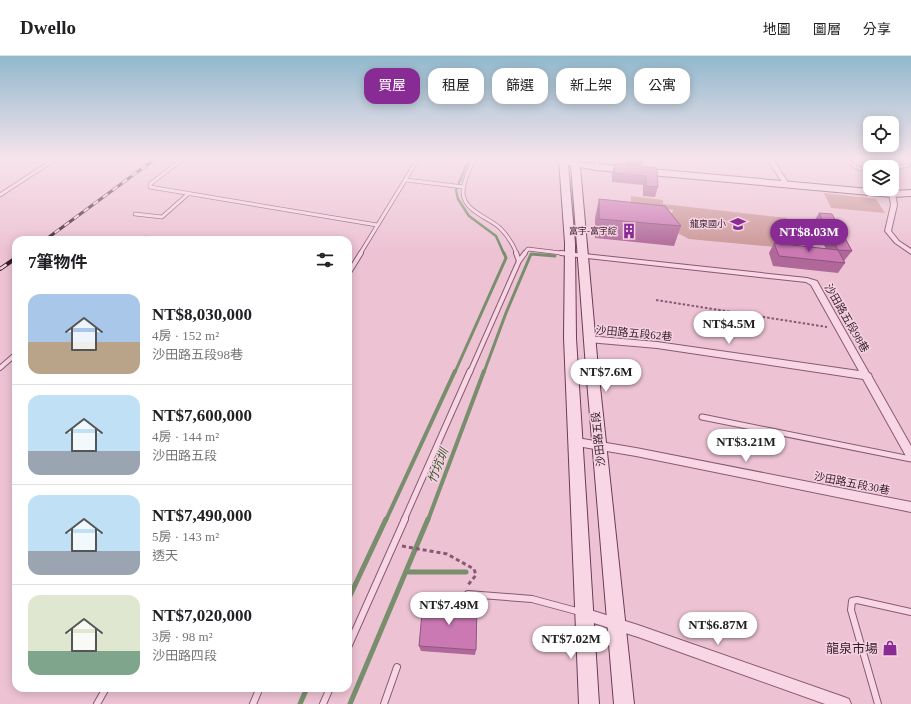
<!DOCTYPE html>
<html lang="zh-TW">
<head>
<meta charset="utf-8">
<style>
  :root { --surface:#fff; --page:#f6f6f6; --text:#202124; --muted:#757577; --line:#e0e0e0; --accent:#882b95 }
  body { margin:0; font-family:"Times New Roman","Noto Sans TC",serif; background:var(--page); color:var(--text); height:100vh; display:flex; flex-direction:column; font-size:15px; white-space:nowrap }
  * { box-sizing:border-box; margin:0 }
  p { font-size:13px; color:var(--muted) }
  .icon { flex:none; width:22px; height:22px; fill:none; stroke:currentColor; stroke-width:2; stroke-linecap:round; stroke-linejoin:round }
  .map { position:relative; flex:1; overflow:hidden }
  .drawer { position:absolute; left:12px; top:180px; width:340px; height:456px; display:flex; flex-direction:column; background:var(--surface); border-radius:12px; box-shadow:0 2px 10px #0003 }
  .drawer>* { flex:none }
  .guide { position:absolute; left:364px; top:12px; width:380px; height:36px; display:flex; gap:8px }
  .tools { position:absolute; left:863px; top:60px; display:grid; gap:8px }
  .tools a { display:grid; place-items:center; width:36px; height:36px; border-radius:8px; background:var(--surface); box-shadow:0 2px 10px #0003; font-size:20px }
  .price { position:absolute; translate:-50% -34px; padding:0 9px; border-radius:14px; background:#fff; color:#222; font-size:13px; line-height:26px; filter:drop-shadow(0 1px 2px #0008) }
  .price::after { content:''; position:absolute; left:50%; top:24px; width:12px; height:9px; margin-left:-6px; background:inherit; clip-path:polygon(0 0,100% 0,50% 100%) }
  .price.current { background:var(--accent); color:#fff }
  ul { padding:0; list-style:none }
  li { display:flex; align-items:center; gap:12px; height:100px; padding:0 16px }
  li+li { border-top:1px solid var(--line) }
  li span { display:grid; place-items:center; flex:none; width:112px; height:80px; border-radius:12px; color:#555 }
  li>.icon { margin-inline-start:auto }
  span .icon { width:48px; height:48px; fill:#fffc; stroke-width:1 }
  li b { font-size:17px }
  h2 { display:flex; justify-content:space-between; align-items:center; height:48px; padding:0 16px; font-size:17px }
  .chip { padding:0 14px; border-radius:12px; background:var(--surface); box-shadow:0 2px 10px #0003; font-size:14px; line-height:36px }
  .chip.current { background:var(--accent); color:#fff }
  header { display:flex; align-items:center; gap:24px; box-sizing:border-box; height:56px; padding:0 20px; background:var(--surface); border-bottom:1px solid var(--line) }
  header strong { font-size:19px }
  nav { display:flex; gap:22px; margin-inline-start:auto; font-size:14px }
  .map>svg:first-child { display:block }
</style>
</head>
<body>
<header>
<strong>Dwello</strong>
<nav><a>地圖</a><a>圖層</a><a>分享</a></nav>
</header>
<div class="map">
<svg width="911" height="648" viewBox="0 0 911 648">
  <rect width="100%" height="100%" fill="#edc3d4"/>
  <path fill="#cb9797" d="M824 137 876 143 885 157 831 152Z
    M631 140 663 144V148L787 162 789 167 786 168 795 173 801 188 796 193 689 183 672 174 670 158 674 154 664 153 631 161Z"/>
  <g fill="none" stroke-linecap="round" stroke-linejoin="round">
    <path stroke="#788e6c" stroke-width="2.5" d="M469 103 456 134 458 143 469 160 496 180 504 198"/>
    <path stroke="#788e6c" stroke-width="3" d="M455 316 506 202 504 197
      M484 316 506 257 531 198 555 200"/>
    <path stroke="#788e6c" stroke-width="4" d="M386 464 455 315
      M428 464 484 315"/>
    <path stroke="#788e6c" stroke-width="5" d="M407 516H466
      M348 544 386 463
      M300 648 307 632
      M350 648 428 463"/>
    <g stroke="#875a74" stroke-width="4.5">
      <path id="lane-far3" d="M183 103 150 128V131L377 169
        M474 103C470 113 463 124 463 136 463 155 488 161 500 172 507 179 513 188 517 198
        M844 103 858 112 870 114
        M596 111 598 103
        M892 112 909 109
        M406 124 464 131
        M0 139 55 103
        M135 158 162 161 188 138
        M143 184 146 182
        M360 198 418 103
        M524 198 528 193 569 198"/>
    </g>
    <g stroke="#875a74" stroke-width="6">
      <path id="lane-far2" d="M516 197 519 205
        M561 197 569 198
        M348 218 361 197
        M0 312 16 298
        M470 316 519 205 525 197"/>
    </g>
    <g stroke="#875a74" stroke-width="7">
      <path id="lane-far1" d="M702 361 911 403
        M404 464 470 315"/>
    </g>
    <g stroke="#875a74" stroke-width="8">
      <path id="lane" d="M468 538 532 543 580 556
        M348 591 405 463
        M97 648 106 632
        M253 648 258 636
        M323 648 330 632
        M384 648 397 611
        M878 648 851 554 852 545 857 544 911 556"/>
    </g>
    <g stroke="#875a74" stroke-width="2">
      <path id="street" d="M767 103H773L789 128 788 129H784Z
        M892 136 895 138 897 149 891 175 899 185 911 193V198L895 187 885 175 891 149 889 138Z
        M566 196 807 222 817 225 869 317 871 318 872 321 911 390V403L907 402 863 323 657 292 588 286 584 283 588 280 657 286 859 315 811 229 806 226 569 200 565 198Z
        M577 382 636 392 911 446V456L636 400 577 390 573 389 572 386 573 383Z
        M584 552 638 569 844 641 849 643 851 648H825L638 581 584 564 580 562 578 558 580 554Z"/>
    </g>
    <g stroke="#693d58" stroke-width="2">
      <path id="secondary" d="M559 103H579V106L596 108 892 135 911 134V140L892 141 596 114 580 111 598 312 634 648H614L586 312 571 109H568L575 187 576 282 599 648H579L564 282 565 187Z"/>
    </g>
    <path stroke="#875a74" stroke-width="2" stroke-dasharray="2.5 2" stroke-linecap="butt" d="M656 244 827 271"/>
    <path stroke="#875a74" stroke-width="3" stroke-dasharray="4 3" stroke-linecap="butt" d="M402 490 447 498 474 513 476 519 468 529"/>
    <use href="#lane-far3" stroke="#f8d6e4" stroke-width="3"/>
    <use href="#lane-far2" stroke="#f8d6e4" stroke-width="4"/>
    <use href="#lane-far1" stroke="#f8d6e4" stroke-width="5"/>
    <use href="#lane" stroke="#f8d6e4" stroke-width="6"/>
    <use href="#street" fill="#f8d6e4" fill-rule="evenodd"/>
    <use href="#secondary" fill="#f8d6e4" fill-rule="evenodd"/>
    <g stroke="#371e2e" stroke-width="3">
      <path id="rail-far1" d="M45 184 155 103"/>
    </g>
    <g stroke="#371e2e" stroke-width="4">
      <path id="rail" d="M0 213 16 202"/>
    </g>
    <use href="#rail-far1" stroke="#f5d2e0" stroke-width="2" stroke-dasharray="6" stroke-linecap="butt"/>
    <use href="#rail" stroke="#f5d2e0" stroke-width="2.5" stroke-dasharray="8" stroke-linecap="butt"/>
  </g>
  <path fill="#af6899" d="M624 103H643V104L641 110 658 131 655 141 643 140V129L612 126V117L615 107 627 109Z
    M599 143 681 170 674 190 595 182V162Z
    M819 157 852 195 844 205 845 207 838 217 773 210 769 197 774 187 826 193 813 167Z
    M419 590 476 594 475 599 421 595Z"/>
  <path fill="#cb79b2" stroke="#8e557d" d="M630 103H643V104Z
    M615 107 657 112 658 131 646 130V120L614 117Z
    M599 143 665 150 681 170 599 163Z
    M819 157 832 158 852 195 838 194Z
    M774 187 838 194 845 207 779 200Z
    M423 546 477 549 476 594 419 590Z"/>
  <linearGradient id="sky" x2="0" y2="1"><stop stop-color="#91b9cd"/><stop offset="0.53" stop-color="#f7e4ec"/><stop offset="1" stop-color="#f7e4ec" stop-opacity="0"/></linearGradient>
  <rect width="911" height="194" fill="url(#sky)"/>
  <defs>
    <g id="school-bare" transform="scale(1.2)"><path d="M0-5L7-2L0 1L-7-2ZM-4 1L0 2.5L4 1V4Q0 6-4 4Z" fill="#882b95" stroke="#f5d2e0" stroke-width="2.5" paint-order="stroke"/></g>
    <g id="building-bare" transform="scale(1.2)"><path d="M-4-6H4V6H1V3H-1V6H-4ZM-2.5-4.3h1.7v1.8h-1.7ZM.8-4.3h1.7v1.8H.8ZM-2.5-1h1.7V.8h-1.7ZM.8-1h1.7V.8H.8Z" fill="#882b95" stroke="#f5d2e0" stroke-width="2.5" paint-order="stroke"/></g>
    <g id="shop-bare" transform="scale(1.2)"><path d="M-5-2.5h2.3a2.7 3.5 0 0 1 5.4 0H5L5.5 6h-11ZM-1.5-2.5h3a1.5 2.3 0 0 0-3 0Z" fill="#882b95" stroke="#f5d2e0" stroke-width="2.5" paint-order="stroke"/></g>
  </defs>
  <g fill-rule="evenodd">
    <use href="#school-bare" x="738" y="168"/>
    <use href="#building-bare" x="629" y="175"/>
    <use href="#shop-bare" x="890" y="592"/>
  </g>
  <g text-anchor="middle" stroke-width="3" stroke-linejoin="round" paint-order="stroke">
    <g font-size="9" fill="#371e2e" stroke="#f5d2e0" text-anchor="end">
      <text x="726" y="171">龍泉國小</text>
      <text x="617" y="178">富宇-富宇綻</text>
    </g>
    <g font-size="11" fill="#371e2e" stroke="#f5d2e0">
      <text transform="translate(847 262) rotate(60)" y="4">沙田路五段98巷</text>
      <text transform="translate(634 277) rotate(5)" y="4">沙田路五段62巷</text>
      <text transform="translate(598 383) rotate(-96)" y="4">沙田路五段</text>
      <text transform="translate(852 427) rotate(11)" y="4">沙田路五段30巷</text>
    </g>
    <g font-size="12" font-style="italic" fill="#35572d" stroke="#f5d2e0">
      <text transform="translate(438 410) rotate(-69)" y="4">竹坑圳</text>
    </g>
    <g font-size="13" fill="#371e2e" stroke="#f5d2e0" text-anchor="end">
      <text x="878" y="597">龍泉市場</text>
    </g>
  </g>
</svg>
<div class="tools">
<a><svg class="icon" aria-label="locate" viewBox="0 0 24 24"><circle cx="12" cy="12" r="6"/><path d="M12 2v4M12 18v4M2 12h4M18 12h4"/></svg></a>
<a><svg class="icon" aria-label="layers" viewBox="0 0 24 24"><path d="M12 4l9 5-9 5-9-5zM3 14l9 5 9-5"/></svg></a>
</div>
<b class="price current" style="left:809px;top:197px">NT$8.03M</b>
<b class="price" style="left:729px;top:289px">NT$4.5M</b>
<b class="price" style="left:606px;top:337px">NT$7.6M</b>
<b class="price" style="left:746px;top:407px">NT$3.21M</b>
<b class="price" style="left:449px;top:570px">NT$7.49M</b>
<b class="price" style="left:718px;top:590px">NT$6.87M</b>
<b class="price" style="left:571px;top:604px">NT$7.02M</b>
<div class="guide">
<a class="chip current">買屋</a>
<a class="chip">租屋</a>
<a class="chip">篩選</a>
<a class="chip">新上架</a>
<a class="chip">公寓</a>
</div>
<section class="drawer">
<h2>7筆物件<svg class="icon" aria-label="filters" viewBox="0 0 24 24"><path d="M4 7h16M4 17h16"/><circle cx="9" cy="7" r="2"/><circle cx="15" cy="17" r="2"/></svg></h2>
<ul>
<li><span style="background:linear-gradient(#a9c7e8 60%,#b9a48a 0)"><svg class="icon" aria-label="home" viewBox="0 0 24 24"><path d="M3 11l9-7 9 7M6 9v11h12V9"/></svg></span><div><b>NT$8,030,000</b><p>4房 · 152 m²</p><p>沙田路五段98巷</p></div></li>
<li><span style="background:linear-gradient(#bfe0f5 70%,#9aa5b1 0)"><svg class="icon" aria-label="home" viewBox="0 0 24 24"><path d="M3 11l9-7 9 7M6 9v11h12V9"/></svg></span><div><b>NT$7,600,000</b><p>4房 · 144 m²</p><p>沙田路五段</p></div></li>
<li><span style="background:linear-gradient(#bfe0f5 70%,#9aa5b1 0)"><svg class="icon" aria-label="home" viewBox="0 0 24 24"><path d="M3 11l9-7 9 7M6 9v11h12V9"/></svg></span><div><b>NT$7,490,000</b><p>5房 · 143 m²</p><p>透天</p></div></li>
<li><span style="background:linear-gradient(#dfe7d0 70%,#7fa58c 0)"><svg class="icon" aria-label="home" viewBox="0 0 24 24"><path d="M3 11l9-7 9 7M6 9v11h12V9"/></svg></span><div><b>NT$7,020,000</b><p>3房 · 98 m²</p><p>沙田路四段</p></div></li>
</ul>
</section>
</div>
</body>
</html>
